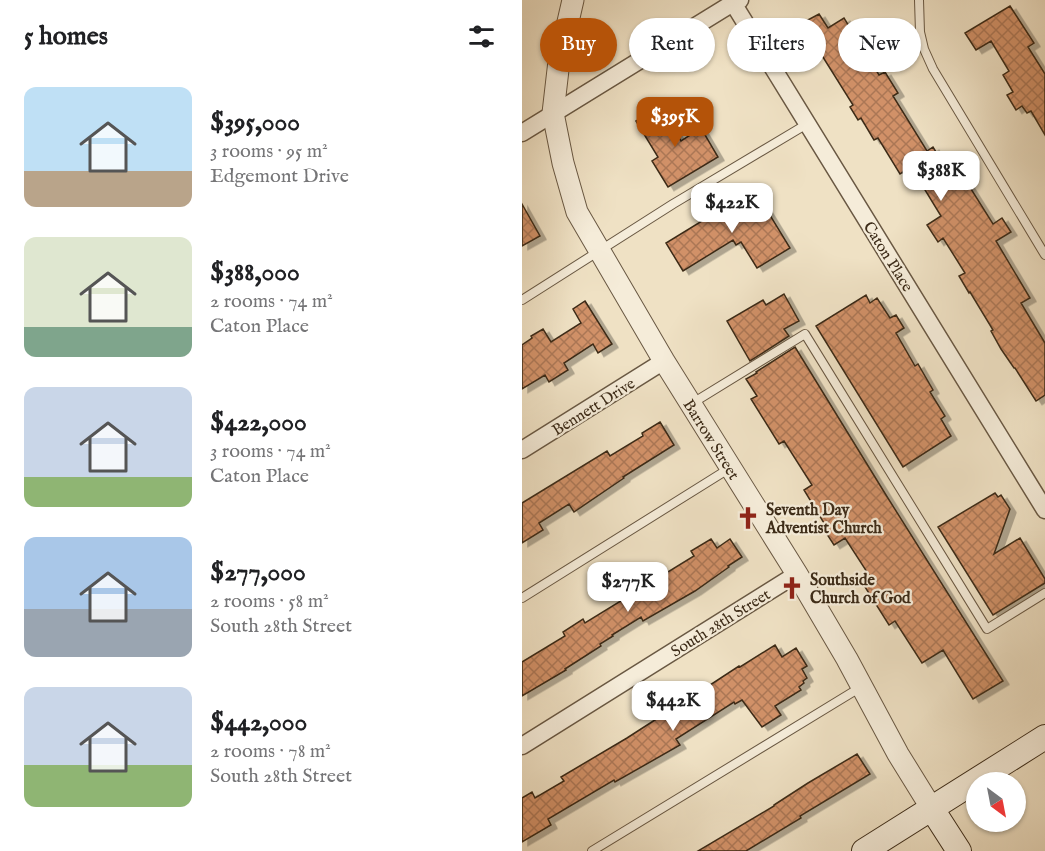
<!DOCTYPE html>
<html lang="en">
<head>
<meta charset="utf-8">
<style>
  :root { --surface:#fff; --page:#f6f6f6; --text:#202124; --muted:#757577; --accent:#b45309 }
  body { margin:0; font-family:"IM FELL English",serif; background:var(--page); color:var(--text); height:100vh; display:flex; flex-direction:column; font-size:22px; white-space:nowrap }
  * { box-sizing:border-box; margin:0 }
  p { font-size:20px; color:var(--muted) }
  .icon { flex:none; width:33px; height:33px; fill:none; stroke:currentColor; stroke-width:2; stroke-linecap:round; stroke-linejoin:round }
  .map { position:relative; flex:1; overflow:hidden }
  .details { display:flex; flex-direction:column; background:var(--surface); width:522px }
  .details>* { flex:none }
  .guide { position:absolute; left:18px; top:18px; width:414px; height:54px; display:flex; gap:12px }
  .needle { width:39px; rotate:148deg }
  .controls { position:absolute; left:444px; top:772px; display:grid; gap:12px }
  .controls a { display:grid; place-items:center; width:60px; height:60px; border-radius:50%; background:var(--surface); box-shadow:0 2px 4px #0004; font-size:30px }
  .price { position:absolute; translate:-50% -51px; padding:0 14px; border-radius:12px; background:#fff; color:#222; font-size:20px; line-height:39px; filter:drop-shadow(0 2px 3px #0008) }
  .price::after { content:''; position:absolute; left:50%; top:36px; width:18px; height:14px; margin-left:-9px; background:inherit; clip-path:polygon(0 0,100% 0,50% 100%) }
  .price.selected { background:var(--accent); color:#fff }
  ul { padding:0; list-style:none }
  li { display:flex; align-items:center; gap:18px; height:150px; padding:0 24px }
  li span { display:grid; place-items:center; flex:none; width:168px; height:120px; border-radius:12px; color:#555 }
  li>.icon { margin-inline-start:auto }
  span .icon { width:72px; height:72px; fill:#fffc; stroke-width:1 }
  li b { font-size:26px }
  h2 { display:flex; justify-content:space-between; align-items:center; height:72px; padding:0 24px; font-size:26px }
  .pill { padding:0 21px; border-radius:27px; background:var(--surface); box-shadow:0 2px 4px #0004; font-size:21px; line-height:54px }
  .pill.selected { background:var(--accent); color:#fff }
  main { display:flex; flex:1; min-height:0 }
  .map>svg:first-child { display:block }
</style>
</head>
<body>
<main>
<section class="details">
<h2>5 homes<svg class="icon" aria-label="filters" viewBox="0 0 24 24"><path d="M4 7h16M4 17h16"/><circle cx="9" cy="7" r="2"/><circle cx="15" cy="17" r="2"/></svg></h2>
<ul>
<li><span style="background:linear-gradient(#bfe0f5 70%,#b9a48a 0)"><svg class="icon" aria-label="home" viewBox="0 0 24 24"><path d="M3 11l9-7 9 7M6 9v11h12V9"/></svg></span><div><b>$395,000</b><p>3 rooms · 95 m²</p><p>Edgemont Drive</p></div></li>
<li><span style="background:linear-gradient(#dfe7d0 75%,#7fa58c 0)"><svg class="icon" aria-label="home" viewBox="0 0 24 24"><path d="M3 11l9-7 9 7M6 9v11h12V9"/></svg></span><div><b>$388,000</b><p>2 rooms · 74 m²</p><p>Caton Place</p></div></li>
<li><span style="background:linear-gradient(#c9d6e8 75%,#8fb573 0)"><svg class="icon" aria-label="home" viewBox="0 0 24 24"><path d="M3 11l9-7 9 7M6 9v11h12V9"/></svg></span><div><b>$422,000</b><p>3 rooms · 74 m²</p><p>Caton Place</p></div></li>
<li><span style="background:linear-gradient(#a9c7e8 60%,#9aa5b1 0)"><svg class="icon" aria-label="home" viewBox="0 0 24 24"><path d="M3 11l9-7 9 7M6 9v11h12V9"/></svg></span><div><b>$277,000</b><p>2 rooms · 58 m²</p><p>South 28th Street</p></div></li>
<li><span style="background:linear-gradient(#c9d6e8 65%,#8fb573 0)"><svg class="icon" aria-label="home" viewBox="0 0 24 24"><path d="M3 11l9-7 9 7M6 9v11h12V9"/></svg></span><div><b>$442,000</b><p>2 rooms · 78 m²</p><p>South 28th Street</p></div></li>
</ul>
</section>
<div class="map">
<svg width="523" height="851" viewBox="0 0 523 851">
  <defs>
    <pattern id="building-cross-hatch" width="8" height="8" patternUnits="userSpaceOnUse" patternTransform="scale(1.5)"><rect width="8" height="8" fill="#d19168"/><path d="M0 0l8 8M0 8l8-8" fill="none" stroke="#ab7755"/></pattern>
    <filter id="shadow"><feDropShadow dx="6" dy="3.5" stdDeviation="0" flood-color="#0004"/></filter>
  </defs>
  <rect width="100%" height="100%" fill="#efe1c4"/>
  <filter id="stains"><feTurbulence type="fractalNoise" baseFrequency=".00333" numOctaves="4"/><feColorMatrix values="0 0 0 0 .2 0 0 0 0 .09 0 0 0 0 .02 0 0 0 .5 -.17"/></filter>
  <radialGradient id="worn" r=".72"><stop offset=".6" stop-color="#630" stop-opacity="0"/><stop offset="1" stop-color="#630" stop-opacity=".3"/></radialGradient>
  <path fill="url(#building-cross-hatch)" stroke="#3c2b18" stroke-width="1.5" filter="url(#shadow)" d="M488 6 512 43 506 47 523 74V135L509 111 505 113 500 106 494 110 485 95 491 92 481 75 487 71 469 41 454 50 443 33Z
    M297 14 306 28 322 18 357 75 363 72 376 93 371 96 405 151 411 147 430 178 439 173 471 224 480 218 489 232 474 241 508 298 499 303 523 343V395L514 401 493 368H492L479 349 469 331 471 330 448 292 447 293 437 276 443 273 421 238 416 242 405 225 419 216 397 180 389 185 381 172 378 174 356 138 352 140 339 118 336 120 328 107 331 105 289 38 291 37 282 22Z
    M138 107 159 141 179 128 196 157 146 187 130 161 136 157 114 121Z
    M232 189 268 248 235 268 219 242 214 245 211 240 161 271 144 243Z
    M0 204 18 236 0 246Z
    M262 294 277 321 262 329 267 336 228 361 205 321 241 300 244 305Z
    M344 295 348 303 355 298 368 318 374 315 382 328 374 333 393 366 396 364 411 390 408 392 423 416 419 419 429 436 381 467 294 326Z
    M63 301 90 344 76 353 71 344 42 363 46 370 27 382 23 375 0 389V345L10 338 9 336 21 329 29 342 59 323 51 309Z
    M273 347 364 495 481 681 451 699 421 650 400 663 373 621 367 625 343 587 350 582 347 575 323 538 312 545 299 525 302 523 282 490 290 485 262 441 257 444 229 399 235 396 224 379 235 373 234 372Z
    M138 422 152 445 101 477 102 478 52 512 47 504 17 523 21 530 0 543V503L85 451 88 456 121 436 120 433Z
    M473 493 476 497 479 495 488 509 472 554 498 538 523 579V583L471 615 416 527Z
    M189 539 195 548 208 539 220 557 206 566 207 567 173 591 121 621 119 617 90 635 91 636 78 644 79 646 43 669 44 670 0 696V662L43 636 41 632 61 619 63 623 172 556 169 551Z
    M253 645 260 657 274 648 285 666 280 669 285 678 281 681 282 683 277 687 279 690 253 706 259 715 240 727 220 700 213 704 212 702 154 739 158 745 93 782 92 780 26 819 29 825 0 842V798L10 792 13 798 42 781 39 777 105 738 139 716 141 718 166 702 165 700 217 666 218 667Z
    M335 754 348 774 278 816 279 818 224 851H176L252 806V805L286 783Z"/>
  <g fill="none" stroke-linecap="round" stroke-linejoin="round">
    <g stroke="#695843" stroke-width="10">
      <path id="service" d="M397 0 398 32 402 49 411 69 523 255
        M0 300 151 204 285 124
        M169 404 283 334 465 629 523 593
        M0 598 208 468
        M70 851 339 687"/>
    </g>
    <g stroke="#695843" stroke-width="19">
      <path id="minor" d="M211 3 523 510
        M0 133 211 3 218 0
        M0 450 142 361
        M0 746 275 574"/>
    </g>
    <g stroke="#695843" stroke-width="23">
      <path id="tertiary" d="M51 0 37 61 31 113 41 163 55 212 142 361 275 574 325 659 376 754 410 809"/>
    </g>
    <g stroke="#3c2b18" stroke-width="26">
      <path id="secondary" d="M410 809 437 851
        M342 851 523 737"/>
    </g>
    <use href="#service" stroke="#f5ecd9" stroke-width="8"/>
    <use href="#minor" stroke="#f5ecd9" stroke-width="16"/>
    <use href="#tertiary" stroke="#f5ecd9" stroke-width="21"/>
    <use href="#secondary" stroke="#f5ecd9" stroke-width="24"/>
  </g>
  <defs>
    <g id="church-bare" transform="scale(1.8)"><path d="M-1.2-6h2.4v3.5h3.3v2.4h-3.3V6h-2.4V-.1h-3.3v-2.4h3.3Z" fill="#8f2418" stroke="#f5ecd9" stroke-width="2.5" paint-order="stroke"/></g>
  </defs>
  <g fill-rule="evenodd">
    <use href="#church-bare" x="226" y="518"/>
    <use href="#church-bare" x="270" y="588"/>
  </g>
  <g text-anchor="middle" stroke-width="4.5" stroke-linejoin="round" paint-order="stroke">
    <g font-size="16" fill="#3c2b18" stroke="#f5ecd9">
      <text transform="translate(367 256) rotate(58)" y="6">Caton Place</text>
      <text transform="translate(71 406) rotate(-32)" y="6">Bennett Drive</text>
      <text transform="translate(190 439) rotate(58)" y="6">Barrow Street</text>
      <text transform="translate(198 622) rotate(-32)" y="6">South 28th Street</text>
    </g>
    <g font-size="16" font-weight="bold" fill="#3c2b18" stroke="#f5ecd9" text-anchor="start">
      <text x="244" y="515">Seventh Day<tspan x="244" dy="18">Adventist Church</tspan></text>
      <text x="288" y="585">Southside<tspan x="288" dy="18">Church of God</tspan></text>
    </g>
  </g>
  <rect width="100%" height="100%" filter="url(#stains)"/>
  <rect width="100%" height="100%" fill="url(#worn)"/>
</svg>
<div class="controls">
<a><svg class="needle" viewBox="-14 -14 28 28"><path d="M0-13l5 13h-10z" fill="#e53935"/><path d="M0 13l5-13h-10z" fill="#757577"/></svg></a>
</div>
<b class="price selected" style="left:153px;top:148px">$395K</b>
<b class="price" style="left:419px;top:202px">$388K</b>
<b class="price" style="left:210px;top:234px">$422K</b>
<b class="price" style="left:106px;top:613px">$277K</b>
<b class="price" style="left:151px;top:732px">$442K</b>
<div class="guide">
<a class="pill selected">Buy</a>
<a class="pill">Rent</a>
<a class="pill">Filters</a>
<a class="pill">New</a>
</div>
</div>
</main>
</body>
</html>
